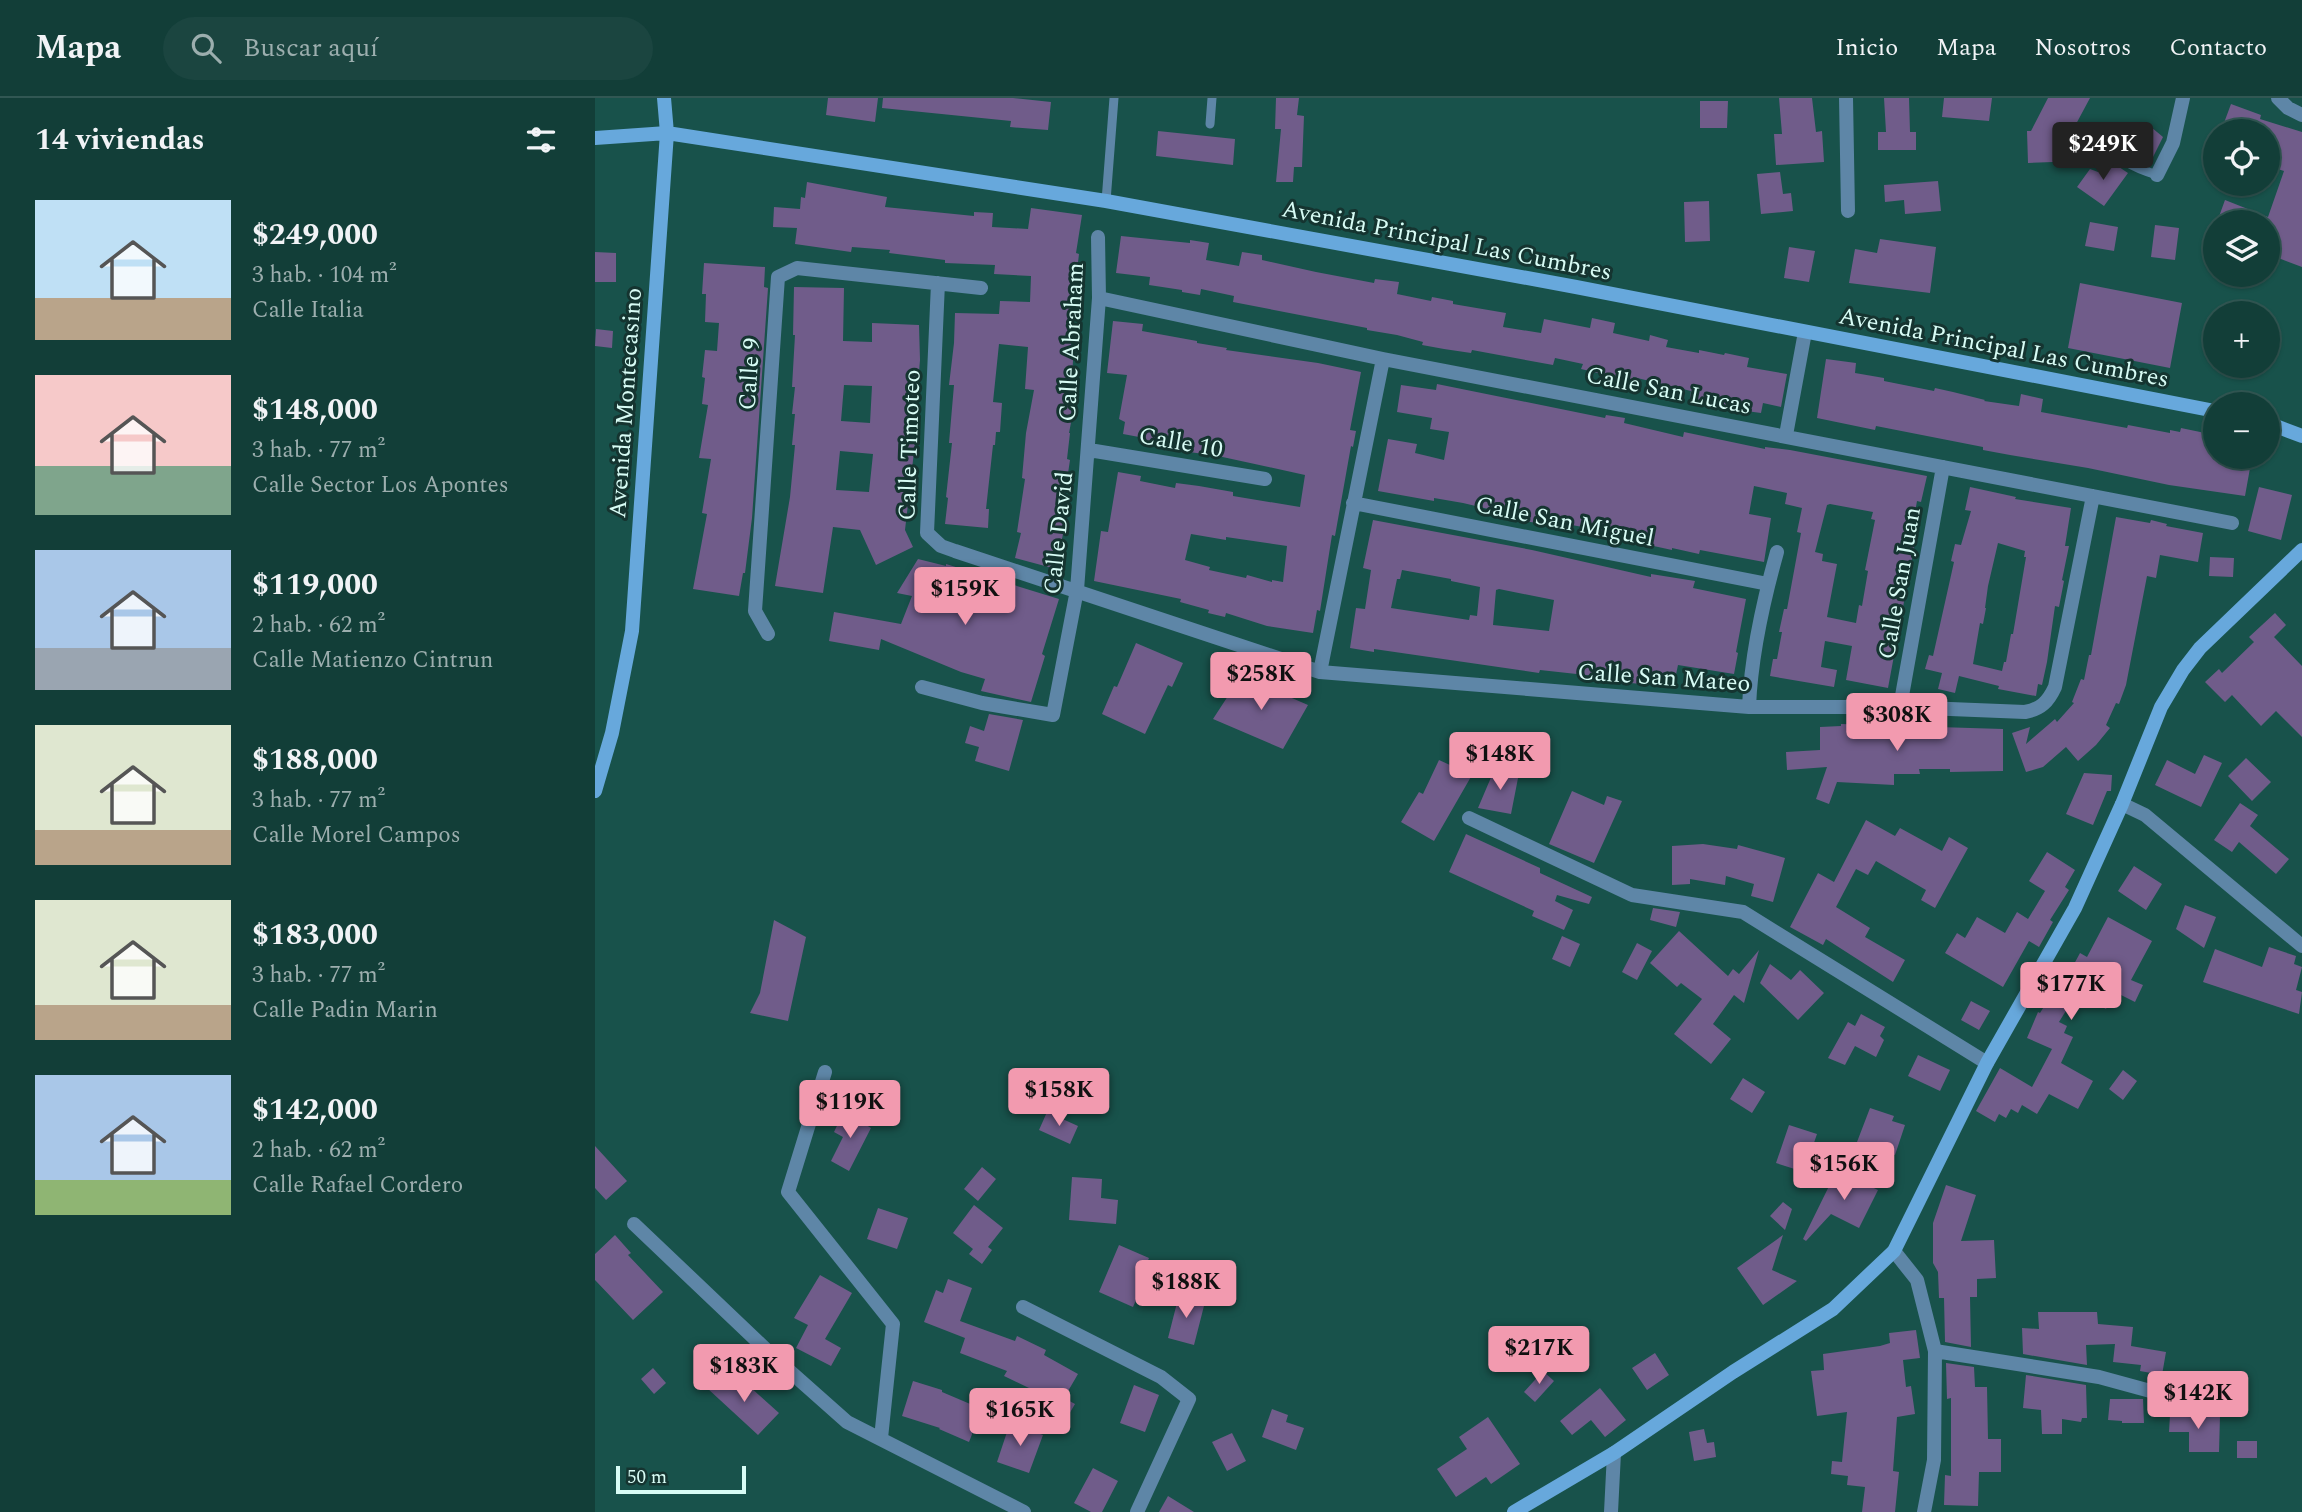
<!DOCTYPE html>
<html lang="es">
<head>
<meta charset="utf-8">
<style>
  :root { --surface:#123e38; --page:#1b4540; --text:#f1f3f6; --muted:#9caeae; --line:#315753; --accent:#f29aaf }
  body { margin:0; font-family:Spectral,serif; background:var(--page); color:var(--text); height:100vh; display:flex; flex-direction:column; font-size:26px; white-space:nowrap }
  * { box-sizing:border-box; margin:0 }
  p { font-size:23px; color:var(--muted) }
  .icon { flex:none; width:38px; height:38px; fill:none; stroke:currentColor; stroke-width:2; stroke-linecap:round; stroke-linejoin:round }
  .map { position:relative; flex:1; overflow:hidden }
  .details { display:flex; flex-direction:column; background:var(--surface); width:595px }
  .details>* { flex:none }
  .controls { position:absolute; left:1608px; top:21px; display:grid; gap:14px }
  .controls a { display:grid; place-items:center; width:77px; height:77px; border-radius:50%; background:var(--surface); box-shadow:0 2px 5px #0004,0 0 0 2px var(--line); font-size:35px }
  .scale { position:absolute; left:21px; bottom:18px; width:130px; box-sizing:border-box; padding-left:7px; border:4px solid #d8fcf5; border-top:0; font-size:19px; line-height:24px; white-space:nowrap; color:#d8fcf5; -webkit-text-stroke:5px #153430; paint-order:stroke }
  .price { position:absolute; translate:-50% -60px; padding:0 16px; border-radius:7px; background:var(--accent); color:#111; font-size:23px; line-height:46px; filter:drop-shadow(0 2px 4px #0008) }
  .price::after { content:''; position:absolute; left:50%; top:42px; width:21px; height:16px; margin-left:-10px; background:inherit; clip-path:polygon(0 0,100% 0,50% 100%) }
  .price.active { background:#222; color:#fff }
  ul { padding:0; list-style:none }
  li { display:flex; align-items:center; gap:21px; height:175px; padding:0 35px }
  li span { display:grid; place-items:center; flex:none; width:196px; height:140px; border-radius:0px; color:#555 }
  li>.icon { margin-inline-start:auto }
  span .icon { width:84px; height:84px; fill:#fffc; stroke-width:1 }
  li b { font-size:30px }
  h2 { display:flex; justify-content:space-between; align-items:center; height:84px; padding:0 35px; font-size:30px }
  header { display:flex; align-items:center; gap:42px; box-sizing:border-box; height:98px; padding:0 35px; background:var(--surface); border-bottom:2px solid var(--line) }
  header strong { font-size:33px }
  nav { display:flex; gap:38px; margin-inline-start:auto; font-size:24px }
  .search { width:490px; height:63px; background:var(--page); display:flex; align-items:center; gap:18px; box-sizing:border-box; padding:0 24px; border-radius:38px; color:var(--muted); font-size:26px }
  main { display:flex; flex:1; min-height:0 }
  .map>svg:first-child { display:block }
</style>
</head>
<body>
<header>
<strong>Mapa</strong>
<div class="search"><svg class="icon" aria-label="search" viewBox="0 0 24 24"><circle cx="10" cy="10" r="6"/><path d="M15 15l6 6"/></svg>Buscar aquí</div>
<nav><a>Inicio</a><a>Mapa</a><a>Nosotros</a><a>Contacto</a></nav>
</header>
<main>
<section class="details">
<h2>14 viviendas<svg class="icon" aria-label="filters" viewBox="0 0 24 24"><path d="M4 7h16M4 17h16"/><circle cx="9" cy="7" r="2"/><circle cx="15" cy="17" r="2"/></svg></h2>
<ul>
<li><span style="background:linear-gradient(#bfe0f5 70%,#b9a48a 0)"><svg class="icon" aria-label="home" viewBox="0 0 24 24"><path d="M3 11l9-7 9 7M6 9v11h12V9"/></svg></span><div><b>$249,000</b><p>3 hab. · 104 m²</p><p>Calle Italia</p></div></li>
<li><span style="background:linear-gradient(#f6c9c9 65%,#7fa58c 0)"><svg class="icon" aria-label="home" viewBox="0 0 24 24"><path d="M3 11l9-7 9 7M6 9v11h12V9"/></svg></span><div><b>$148,000</b><p>3 hab. · 77 m²</p><p>Calle Sector Los Apontes</p></div></li>
<li><span style="background:linear-gradient(#a9c7e8 70%,#9aa5b1 0)"><svg class="icon" aria-label="home" viewBox="0 0 24 24"><path d="M3 11l9-7 9 7M6 9v11h12V9"/></svg></span><div><b>$119,000</b><p>2 hab. · 62 m²</p><p>Calle Matienzo Cintrun</p></div></li>
<li><span style="background:linear-gradient(#dfe7d0 75%,#b9a48a 0)"><svg class="icon" aria-label="home" viewBox="0 0 24 24"><path d="M3 11l9-7 9 7M6 9v11h12V9"/></svg></span><div><b>$188,000</b><p>3 hab. · 77 m²</p><p>Calle Morel Campos</p></div></li>
<li><span style="background:linear-gradient(#dfe7d0 75%,#b9a48a 0)"><svg class="icon" aria-label="home" viewBox="0 0 24 24"><path d="M3 11l9-7 9 7M6 9v11h12V9"/></svg></span><div><b>$183,000</b><p>3 hab. · 77 m²</p><p>Calle Padin Marin</p></div></li>
<li><span style="background:linear-gradient(#a9c7e8 75%,#8fb573 0)"><svg class="icon" aria-label="home" viewBox="0 0 24 24"><path d="M3 11l9-7 9 7M6 9v11h12V9"/></svg></span><div><b>$142,000</b><p>2 hab. · 62 m²</p><p>Calle Rafael Cordero</p></div></li>
</ul>
</section>
<div class="map">
<svg width="1707" height="1414" viewBox="0 0 1707 1414">
  <rect width="100%" height="100%" fill="#18524b"/>
  <path fill="#705c8a" fill-rule="evenodd" d="M233 0H283L280 24 231 17Z
    M288 0H418L456 4 453 32 415 29 416 23 287 10Z
    M681 0H704L702 17 709 18 707 69H699L698 84H681L686 31H680Z
    M1184 0H1217L1221 34 1227 33 1229 64 1181 67 1179 36H1187Z
    M1289 0H1314L1315 34H1321V52H1283V34H1291Z
    M1349 0H1397L1394 23 1347 19Z
    M1453 0H1495L1473 41 1463 36 1464 60H1458V64L1433 65 1432 33H1436Z
    M1105 3H1133L1132 30H1105Z
    M1636 6 1666 17 1665 21 1707 34V169L1673 156V124H1622L1630 102 1673 119 1689 73 1673 68V33H1626Z
    M1556 29 1568 39 1554 67 1533 56Z
    M563 33 640 41 638 67 561 58Z
    M1512 61 1533 75 1509 108 1482 89 1495 71 1503 74Z
    M1185 74 1188 96 1196 95 1198 113 1166 116 1162 76Z
    M1343 83 1346 113 1310 116 1309 102 1290 104 1289 87Z
    M212 84 292 99 290 109 379 118V114L398 115 397 129 433 131 436 110 487 117 481 155 484 156 482 173H478L476 248H479L477 278H479L475 309H479L474 335H475L472 361 475 362 467 416H472L461 471 420 460 426 435 422 434 430 381 427 380 431 335 439 292 430 291 433 249 404 246 398 304 407 305 405 334H401L400 347H398L391 411H394L393 430 350 426 353 400 351 399 357 345H354L359 287H354L359 245 360 215 404 216 405 203 435 204 436 178 399 176 400 167 350 165V162L294 155 295 152 257 149 256 154 200 146 202 130 178 129 179 109 205 111 206 99 210 100Z
    M1114 103 1115 143 1090 144 1089 104Z
    M1495 124 1523 129 1519 153 1490 148Z
    M1560 127 1584 130 1580 162 1556 159Z
    M526 138 595 145V142L614 145 611 162 644 168 647 154 667 157V162L721 174 779 185 780 181 804 184 802 196 836 203 837 199 858 203V206L911 215 908 229 946 235 949 221 995 230 997 220 1020 225 1018 235 1054 243 1055 237 1073 242 1071 249 1104 255V252L1129 257 1130 255 1154 260 1152 269 1192 276 1186 309 1168 305 1166 315 1144 312 1095 300 1096 293 1038 279V283L986 271 988 266 960 260 958 267 877 252 876 255 849 251 827 247 828 244 802 237 772 232V230L638 204 639 198 606 191 605 197 587 194V192L554 187 555 179 521 175Z
    M1285 141 1341 149 1335 195 1254 185 1260 151 1282 155Z
    M1194 149 1220 153 1214 184 1189 180Z
    M0 154 21 155V184H0Z
    M109 165 170 169 169 189 173 190 157 420 150 475H148L144 498 98 491 112 416 107 415 116 361 104 360 113 307 107 306 110 280 107 279 110 252 122 253 124 225 110 224 111 196H107Z
    M1485 185 1587 205 1575 270 1473 250Z
    M199 189 249 190 248 243 277 244V225L324 227 325 262 323 286H320V345L310 432 318 449 281 467 265 432 238 429 228 495 180 488 195 399 200 347H197L200 316H197L200 289H197L200 237H198ZM249 287 277 288 275 325 246 323ZM245 353 278 356 274 394 241 392Z
    M518 223 548 226 547 233 602 243V245L632 250 631 252 723 265 766 274 755 332 761 333 758 349 756 348 740 438 737 437 725 513 722 512 718 535 672 528 631 515 630 519 613 515 614 512 585 504 586 501 499 483 506 433 513 434 523 374 546 378 545 383 580 390 581 385 604 388 638 394V398L705 409 710 377 623 358 573 351 574 349 543 342 544 339 528 336 530 324 524 321 532 277 512 275ZM596 436 631 442V439L692 448 688 484 677 482V484L652 477 651 480 614 472 615 469 590 462Z
    M1 231 18 233 17 250 0 248Z
    M1231 261 1261 265 1260 275 1289 280V283L1339 293 1340 290 1358 294 1390 302 1389 303 1424 308 1426 296 1448 301 1446 314 1532 330 1533 327 1575 335V332L1585 334 1586 330 1610 335 1609 342 1620 344V359H1657L1650 398 1574 387 1493 370 1415 357 1388 352V349L1281 328 1280 332 1222 320Z
    M842 286 1010 320 1011 317 1030 320 1029 325 1088 339 1089 334 1170 351V349L1195 352 1332 378 1326 404 1322 403 1316 438 1321 439 1293 590 1251 582 1257 548 1230 543 1226 569 1242 572 1239 589 1175 578 1178 561H1182L1187 534H1184L1189 511H1192L1206 435 1202 434 1207 410 1190 406 1192 395 1159 388 1154 416 1176 420 1169 464 1105 452 1104 456 1077 450V452L1054 447 1055 443 999 431 943 421 942 425 923 422V418L868 405 839 400V403L783 393 793 341 822 346 820 355 849 362 854 334 835 331 837 320 802 314 806 287 841 292ZM1235 406 1278 414 1276 421 1280 422 1270 472 1273 473 1267 508 1264 507 1261 525 1232 519 1242 466 1227 463 1228 456 1220 454 1232 407Z
    M1375 389 1421 399 1420 401 1476 410 1470 448H1474L1467 482 1469 483 1464 509 1460 508 1452 564 1447 587 1443 586 1441 598 1403 591 1404 588 1364 578 1360 595 1343 591 1347 575 1330 571 1334 557 1338 558 1359 464 1356 463 1360 446 1366 447 1376 413 1370 412ZM1403 445 1430 453 1429 459H1431L1418 536H1416L1411 564H1409L1407 573 1378 566 1385 525 1388 526 1391 510H1390L1393 488Z
    M1664 389 1697 397 1686 442 1653 433Z
    M1521 419 1555 425 1556 422 1572 426 1571 428 1608 435 1603 464 1565 457 1561 480 1552 478 1531 587 1524 606 1521 605 1511 627 1515 630 1501 647 1483 663 1471 649 1448 669 1431 674 1417 635 1435 629 1431 646 1460 621 1462 624 1479 605 1477 604 1486 581 1489 582 1494 557H1496Z
    M778 422 937 452 1056 479V476L1100 483 1098 490 1151 501 1141 554 1143 555 1139 576 1083 567 1079 586 1064 583V588L1008 582 1009 579 945 572 944 575 779 551V554L755 550 761 510 770 511 776 472 768 470ZM807 472 856 481V483L885 489 882 518 875 517 874 522 796 510 802 481H805ZM904 491 959 502 954 533 898 527 901 492Z
    M1615 459 1639 460 1638 479 1614 478Z
    M323 461 351 468V466L464 501 447 556 450 558 436 604 386 593 390 581 366 574 286 541 284 552 234 543 239 514 306 526 317 498 302 495Z
    M1680 515 1691 527 1679 539 1707 568V639L1681 613 1666 628 1637 597 1630 604 1610 584 1624 571 1627 575 1659 544 1654 539Z
    M541 545 588 565 577 589 573 587 550 636 507 616 519 588 522 589Z
    M646 578 713 607 688 651 618 621Z
    M394 616 428 622 414 673 380 663 384 649 370 645 375 628 389 633Z
    M1246 626 1408 631V673L1355 674V671H1324L1325 676H1299V687L1242 684 1234 706 1221 701 1232 669 1192 672 1191 654 1225 652V629L1246 628Z
    M1609 657 1627 665 1606 709 1560 687 1572 662 1600 676Z
    M1651 660 1676 684 1657 703 1633 678Z
    M844 662 877 677 839 743 806 724 824 694 828 696Z
    M900 670 924 675 916 716 883 710Z
    M1489 675 1517 677 1516 693H1512L1498 727 1471 716Z
    M977 693 1009 707 1012 698 1027 703 999 765 954 746Z
    M1645 705 1663 717 1655 728 1694 761 1681 776 1644 744 1637 754 1619 742Z
    M1271 722 1300 738 1305 730 1347 753 1354 739 1373 750 1340 810 1326 802 1331 792 1281 763 1273 777 1261 771 1241 809 1275 830 1270 839 1310 862 1298 884 1231 841 1228 847 1195 829 1223 775 1239 784Z
    M871 736 945 770V775L997 799 994 806 962 797 960 803 978 812 969 832 937 818 939 813 854 774Z
    M1108 746 1142 751 1143 747 1190 760 1178 804 1156 798 1159 786 1131 778 1130 787 1095 781V786L1077 787V748Z
    M1452 754 1480 772 1470 789 1474 792 1455 822 1458 824 1444 849 1434 843 1408 889 1350 855 1362 835 1370 840 1382 819 1410 835 1422 814 1433 821 1450 793 1434 783Z
    M1539 768 1567 786 1551 812 1523 793Z
    M1590 807 1621 819 1609 850 1581 831Z
    M1058 810 1085 814 1081 829 1055 822Z
    M1513 819 1557 843 1536 882 1548 887 1540 904 1520 894 1511 911 1482 895 1464 924 1472 928 1469 935 1478 939 1466 965 1498 983 1483 1011 1454 996 1442 1016 1427 1007 1423 1015 1416 1011 1411 1020 1404 1016 1400 1024 1381 1013 1405 970 1437 989 1457 951 1432 940 1443 914 1445 915 1461 889 1465 892 1485 855 1492 859Z
    M179 822 211 839 193 923 155 915 165 895Z
    M1084 833 1133 878 1138 871 1144 876 1164 852 1149 905 1139 897 1118 926 1136 941 1116 966 1079 936 1107 901 1086 885 1082 889 1055 865Z
    M967 838 985 846 975 869 957 861Z
    M1042 845 1057 853 1042 882 1027 874Z
    M1674 849 1701 858 1699 866 1707 869 1701 892 1707 894 1704 916 1608 884 1620 851 1667 869Z
    M1175 866 1196 882 1205 872 1229 895 1203 922 1165 885Z
    M1376 903 1395 913 1384 932 1366 922Z
    M1266 916 1290 929 1285 938 1289 942 1281 959 1260 948 1250 967 1233 960 1253 924 1260 928Z
    M1323 957 1355 972 1345 993 1313 978Z
    M1528 972 1542 983 1528 1002 1514 991Z
    M1148 980 1170 994 1157 1015 1135 1001Z
    M1275 1010 1299 1018 1297 1023 1310 1027 1300 1057 1262 1044Z
    M249 1013 276 1030 254 1073 236 1063 248 1039 239 1034Z
    M452 1014 483 1028 475 1046 444 1032Z
    M1194 1027 1222 1036 1209 1074 1181 1065Z
    M0 1048 32 1083 11 1102 0 1090Z
    M387 1069 401 1081 383 1103 369 1091Z
    M1243 1073 1283 1092 1264 1130 1236 1116 1211 1143 1208 1141 1239 1078Z
    M477 1079 507 1081 506 1100 523 1102 521 1126 474 1122Z
    M1351 1087 1381 1097 1366 1143 1399 1142 1401 1180 1382 1181V1199H1375L1376 1249 1350 1244 1349 1200H1344L1343 1174 1338 1165V1125Z
    M1188 1104 1197 1111 1190 1132 1175 1118Z
    M379 1107 408 1130 393 1149 397 1152 387 1166 374 1156 378 1151 358 1135Z
    M283 1110 313 1120 302 1151 272 1141Z
    M20 1137 36 1155 33 1157 68 1194 38 1222 0 1182V1156Z
    M1188 1137 1177 1172 1202 1183 1168 1207 1142 1170Z
    M524 1147 554 1160 546 1179 558 1183 552 1198 544 1195 538 1209 504 1194Z
    M613 1163 630 1167 626 1185 609 1181Z
    M225 1177 257 1195 230 1241 246 1250 236 1268 201 1250 213 1227 199 1220Z
    M353 1181 377 1190 365 1223 420 1243 422 1238 451 1252 449 1257 483 1276 469 1300 480 1306 473 1318 432 1295 434 1290 409 1278 412 1273 365 1255 370 1240 329 1224 341 1192 348 1195Z
    M584 1197 610 1204 599 1247 573 1240Z
    M1443 1214H1502L1503 1226 1538 1229 1536 1248 1571 1254 1567 1277 1545 1273 1546 1267 1518 1264 1520 1246 1491 1247 1492 1267 1428 1256 1427 1230 1444 1231Z
    M1321 1232 1325 1260 1308 1262 1311 1289 1316 1288 1320 1316 1302 1319 1298 1373 1304 1374 1300 1414H1267L1270 1389 1252 1387 1253 1378 1236 1376 1237 1363 1247 1364 1252 1314 1222 1318 1216 1273 1229 1272 1228 1256 1285 1248 1295 1245 1294 1235Z
    M1060 1255 1074 1277 1052 1292 1037 1270Z
    M1351 1265 1379 1269 1380 1289H1392L1393 1341H1406V1374H1384L1383 1408 1349 1407 1350 1377 1356 1378V1300L1352 1301Z
    M58 1270 71 1285 59 1296 46 1281Z
    M948 1273 959 1283 940 1304 929 1294Z
    M127 1276 147 1297 155 1289 184 1315 163 1337 112 1290Z
    M1431 1277 1491 1287 1492 1320H1487L1486 1324 1467 1321V1336H1447L1446 1312 1428 1310Z
    M318 1283 347 1292V1294L387 1311 374 1344 344 1331 345 1330 307 1318Z
    M539 1287 564 1297 550 1334 525 1325Z
    M1005 1290 1031 1322 1010 1339 996 1322 977 1337 965 1323Z
    M1515 1301H1548L1549 1325H1527V1323L1513 1322Z
    M677 1311 693 1317 691 1324 709 1330 701 1352 667 1339Z
    M1575 1317 1625 1318 1624 1354H1594V1334H1574Z
    M893 1319 925 1366 896 1386 891 1379 861 1399 842 1371 872 1351 864 1339Z
    M415 1325 448 1337 434 1375 402 1364Z
    M1109 1331 1112 1345 1119 1344 1121 1359 1099 1363 1094 1334Z
    M637 1335 651 1363 632 1373 617 1344Z
    M1642 1343H1662V1360H1642Z
    M498 1370 523 1383 507 1414H496L479 1405Z
    M573 1398 599 1414H564Z"/>
  <g fill="none" stroke-linecap="round" stroke-linejoin="round">
    <path stroke="#5e86a7" stroke-width="9" d="M615 26 617 0
      M1494 36 1509 40C1524 63 1537 69 1562 77
      M511 103 519 0"/>
    <path stroke="#5e86a7" stroke-width="14" d="M1251 0 1253 113
      M1683 0 1693 10 1707 17
      M1562 77 1578 45 1588 0
      M343 185 332 435 346 448 360 453 725 574 1154 609H1305L1430 614C1446 611 1453 604 1460 589L1498 398
      M504 200 788 261 1637 425
      M1191 337 1210 234
      M494 352 670 381
      M758 405 1173 486
      M173 536 160 513 183 179 202 170 386 190
      M725 574 788 261
      M327 589 387 605 458 617 482 492 504 200 503 139
      M1154 609C1156 557 1168 504 1182 454
      M1305 609 1348 369
      M1527 706 1550 717 1707 848
      M874 720 1037 797 1148 814 1392 965
      M230 974 193 1094 298 1226 286 1340
      M39 1126 181 1261 252 1324 429 1414
      M1299 1153 1322 1182 1340 1253 1339 1362 1329 1414
      M428 1209 566 1279 594 1301 542 1414
      M1340 1253 1504 1279 1559 1294 1629 1308
      M1016 1414 1019 1355"/>
    <path stroke="#67a8dc" stroke-width="14" d="M0 40 72 35 511 103 981 189 1620 313
      M1673 325 1707 338
      M0 693 17 635 37 533 72 35 69 0
      M919 1414 1019 1355 1138 1274 1238 1211 1299 1153 1392 965 1480 810 1527 706 1566 609 1588 572 1605 550 1707 452"/>
  </g>
  <g text-anchor="middle" stroke-width="6" stroke-linejoin="round" paint-order="stroke">
    <g font-size="24" fill="#d8fcf5" stroke="#153430">
      <text transform="translate(852 142) rotate(11)" y="8">Avenida Principal Las Cumbres</text>
      <text transform="translate(476 244) rotate(-87)" y="8">Calle Abraham</text>
      <text transform="translate(1409 249) rotate(11)" y="8">Avenida Principal Las Cumbres</text>
      <text transform="translate(154 276) rotate(-86)" y="8">Calle 9</text>
      <text transform="translate(1074 292) rotate(11)" y="8">Calle San Lucas</text>
      <text transform="translate(30 305) rotate(-86)" y="8">Avenida Montecasino</text>
      <text transform="translate(586 344) rotate(10)" y="8">Calle 10</text>
      <text transform="translate(314 347) rotate(-88)" y="8">Calle Timoteo</text>
      <text transform="translate(970 423) rotate(11)" y="8">Calle San Miguel</text>
      <text transform="translate(463 435) rotate(-84)" y="8">Calle David</text>
      <text transform="translate(1304 485) rotate(-80)" y="8">Calle San Juan</text>
      <text transform="translate(1069 579) rotate(4)" y="8">Calle San Mateo</text>
    </g>
  </g>
</svg>
<div class="controls">
<a><svg class="icon" aria-label="locate" viewBox="0 0 24 24"><circle cx="12" cy="12" r="6"/><path d="M12 2v4M12 18v4M2 12h4M18 12h4"/></svg></a>
<a><svg class="icon" aria-label="layers" viewBox="0 0 24 24"><path d="M12 4l9 5-9 5-9-5zM3 14l9 5 9-5"/></svg></a>
<a>+</a>
<a>−</a>
</div>
<div class="scale">50 m</div>
<b class="price active" style="left:1508px;top:84px">$249K</b>
<b class="price" style="left:370px;top:529px">$159K</b>
<b class="price" style="left:666px;top:614px">$258K</b>
<b class="price" style="left:1302px;top:655px">$308K</b>
<b class="price" style="left:905px;top:694px">$148K</b>
<b class="price" style="left:1476px;top:924px">$177K</b>
<b class="price" style="left:464px;top:1030px">$158K</b>
<b class="price" style="left:255px;top:1042px">$119K</b>
<b class="price" style="left:1249px;top:1104px">$156K</b>
<b class="price" style="left:591px;top:1222px">$188K</b>
<b class="price" style="left:944px;top:1288px">$217K</b>
<b class="price" style="left:149px;top:1306px">$183K</b>
<b class="price" style="left:1603px;top:1333px">$142K</b>
<b class="price" style="left:425px;top:1350px">$165K</b>
</div>
</main>
</body>
</html>
